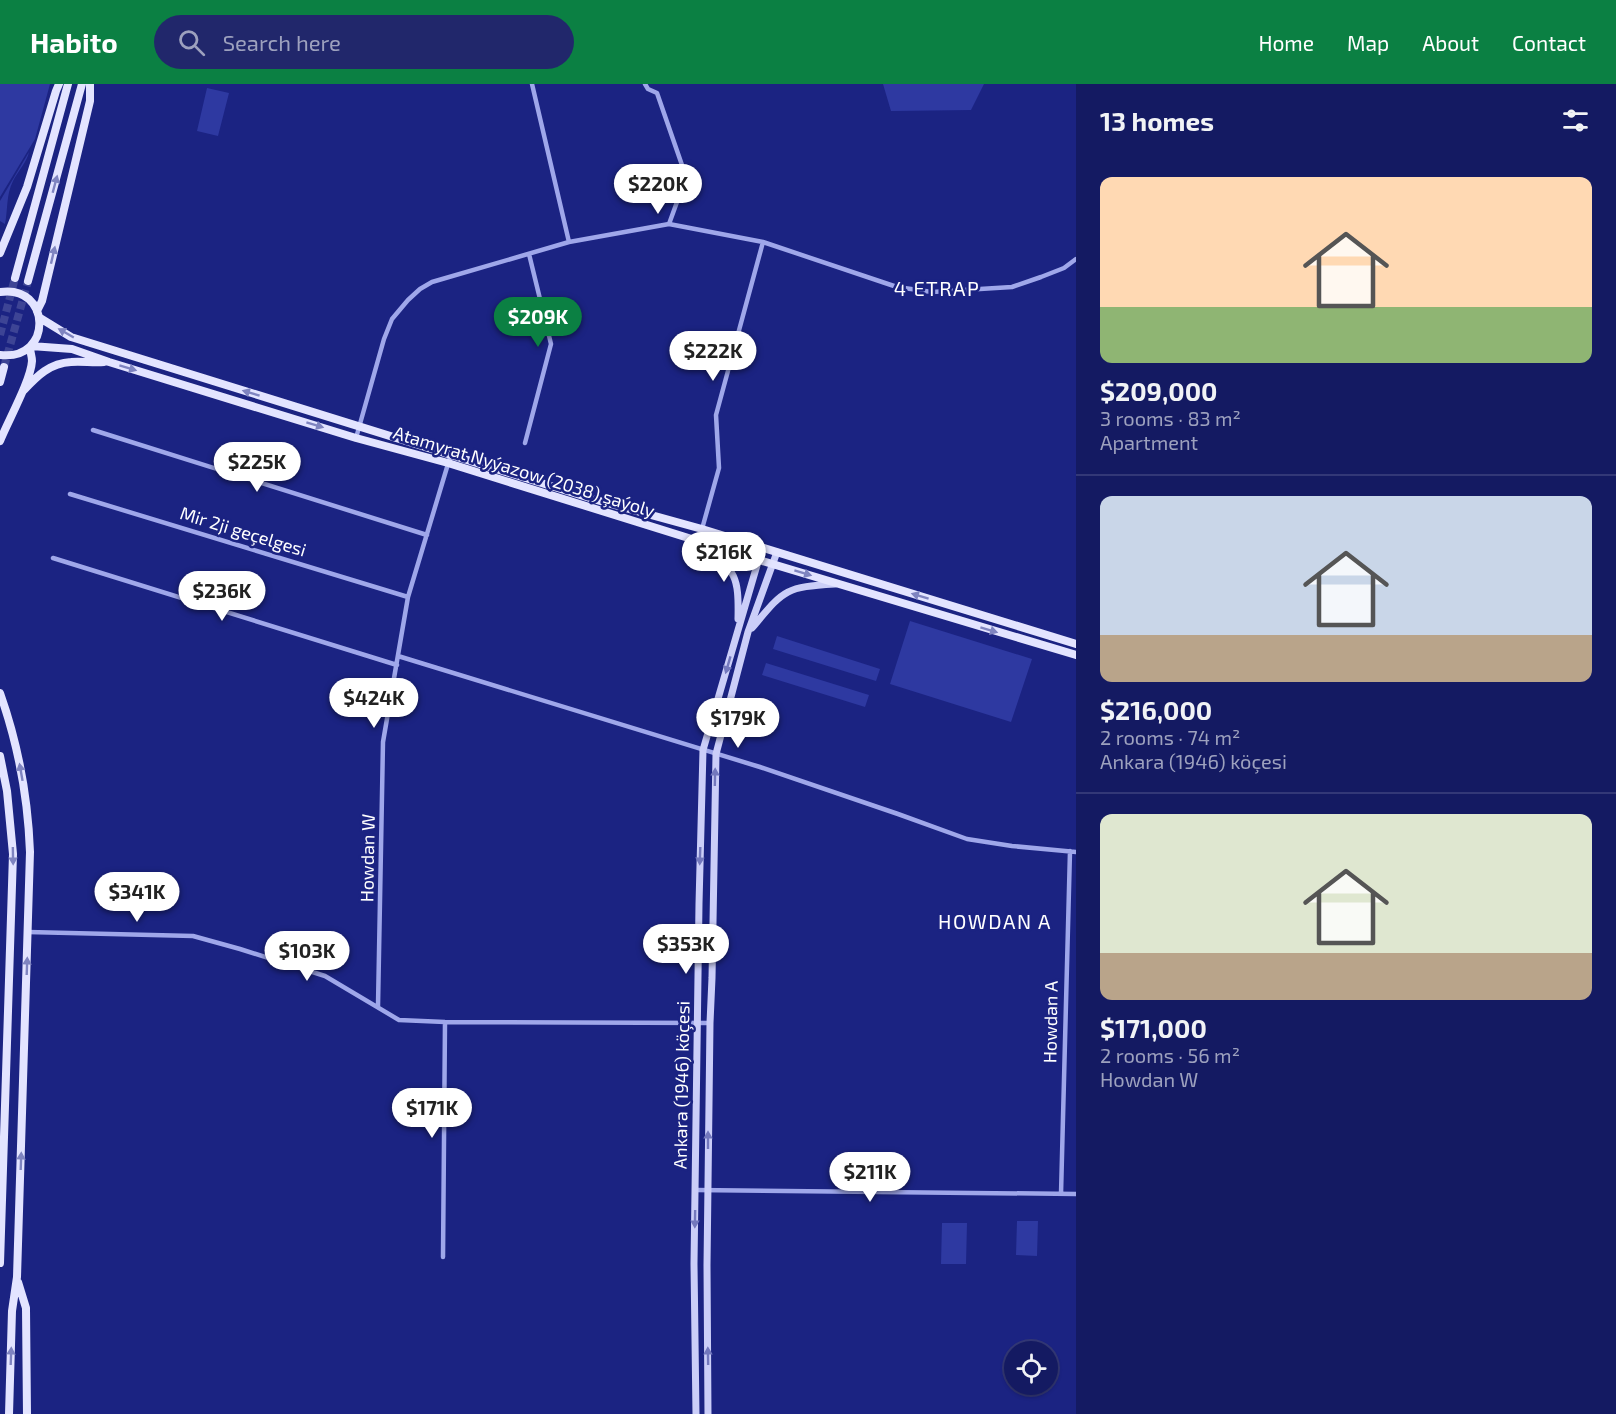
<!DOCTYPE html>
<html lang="en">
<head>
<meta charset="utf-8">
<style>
  :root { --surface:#141a62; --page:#21276b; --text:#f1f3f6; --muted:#9da1be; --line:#333877; --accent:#0b8043 }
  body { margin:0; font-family:"Exo 2",sans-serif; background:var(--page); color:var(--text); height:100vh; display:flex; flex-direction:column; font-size:22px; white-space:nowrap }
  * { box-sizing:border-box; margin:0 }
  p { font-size:20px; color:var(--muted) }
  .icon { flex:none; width:33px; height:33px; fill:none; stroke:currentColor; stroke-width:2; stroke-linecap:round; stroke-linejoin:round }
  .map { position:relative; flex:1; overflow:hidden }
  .sheet { display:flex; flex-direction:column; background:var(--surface); width:540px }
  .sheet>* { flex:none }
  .buttons { position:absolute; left:1004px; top:1257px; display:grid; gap:12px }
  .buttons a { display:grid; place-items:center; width:54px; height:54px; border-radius:50%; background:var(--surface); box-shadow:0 2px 4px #0004,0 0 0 2px var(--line); font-size:30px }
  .price { position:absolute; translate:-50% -51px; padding:0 14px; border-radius:21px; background:#fff; color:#222; font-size:20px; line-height:39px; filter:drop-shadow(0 2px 3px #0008) }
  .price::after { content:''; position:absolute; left:50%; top:36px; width:18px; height:14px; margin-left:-9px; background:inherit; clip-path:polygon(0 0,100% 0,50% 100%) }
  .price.current { background:var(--accent); color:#fff }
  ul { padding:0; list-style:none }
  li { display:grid; align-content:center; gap:12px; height:318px; padding:0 24px }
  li+li { border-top:2px solid var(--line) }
  li span { display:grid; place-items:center; height:186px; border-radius:12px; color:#555 }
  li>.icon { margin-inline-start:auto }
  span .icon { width:108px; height:108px; fill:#fffc; stroke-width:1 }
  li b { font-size:26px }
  h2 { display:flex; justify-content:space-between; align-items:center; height:72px; padding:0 24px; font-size:26px }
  header { display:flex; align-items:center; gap:36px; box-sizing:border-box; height:84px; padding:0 30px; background:var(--accent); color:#fff }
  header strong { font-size:28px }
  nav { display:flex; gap:33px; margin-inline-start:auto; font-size:21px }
  .search { width:420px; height:54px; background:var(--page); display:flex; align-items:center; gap:15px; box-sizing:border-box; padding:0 21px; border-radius:33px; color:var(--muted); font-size:22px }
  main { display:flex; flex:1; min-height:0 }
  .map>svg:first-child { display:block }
</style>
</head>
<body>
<header>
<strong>Habito</strong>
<div class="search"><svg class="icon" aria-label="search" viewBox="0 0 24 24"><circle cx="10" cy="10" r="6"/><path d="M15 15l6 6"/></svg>Search here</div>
<nav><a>Home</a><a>Map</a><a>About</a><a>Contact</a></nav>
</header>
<main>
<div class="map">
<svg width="1076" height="1330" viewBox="0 0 1076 1330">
  <rect width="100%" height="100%" fill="#1b2382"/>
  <path fill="#2e39a1" d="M0 0H50L35 55 0 113Z
    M883 0H984L971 26 891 27Z
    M207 4 229 9 218 52 197 47Z
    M29 68C27 78 18 87 13 97 6 111 8 125 5 140L0 137V117Z
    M910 537 1032 575 1011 638 890 600Z
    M777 552 880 585 876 597 773 565Z
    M766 579 869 611 865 623 762 591Z
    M1017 1137H1038L1037 1172 1016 1171Z
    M942 1139H967L966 1180H941Z"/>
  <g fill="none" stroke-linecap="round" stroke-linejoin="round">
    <path stroke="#3d4495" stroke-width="8" stroke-dasharray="8 4" stroke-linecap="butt" d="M0 251 15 194
      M4 283 28 197"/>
    <path stroke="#9fa7ea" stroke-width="4.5" d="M532 0 569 158
      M645 0 648 5 657 9 683 84 677 118 669 140
      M93 346 427 451
      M356 354 384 255 392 235 408 216 420 205 432 198 569 158 669 140 763 158 897 203 932 208 1012 203 1041 193 1064 184 1076 175
      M525 359 551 260 529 170
      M70 410 408 513
      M702 445 719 384 716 331 763 158
      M53 474 397 581
      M398 572 760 683 898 730 967 755 1012 762 1076 768
      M28 848 193 852 240 865 325 892 399 936 445 938 710 939
      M378 922 383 658 408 513 451 370
      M695 1106 1076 1110
      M1061 1110 1070 767
      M443 1173 445 938"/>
    <path stroke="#cbcef8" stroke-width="7" d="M701 459C735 488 739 489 738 535
      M752 544C784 506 784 503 835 500
      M696 1330 694 1180 699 820 703 666 762 464
      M708 1330 707 1181 710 939 712 894 716 670 748 548 777 468"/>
    <path stroke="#e3e4ff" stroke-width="8" d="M0 169 27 103 56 7 59 0
      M15 194 68 0
      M28 197 82 0
      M0 208C51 200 54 277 0 271
      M37 227 42 217 90 17V0
      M40 234 71 253 593 415 702 445 1076 560
      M31 262 72 265 109 278 356 354 448 379 759 476 1076 571
      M0 298 4 283
      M24 306C37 292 50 279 71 278 82 277 93 279 104 278
      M0 357C8 337 31 296 32 277 32 272 30 268 30 263
      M0 609C18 660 28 714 30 768L17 1193 12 1227 9 1330
      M0 672 7 707 13 770 0 1179
      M18 1198 26 1224 27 1330"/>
  </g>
  <defs><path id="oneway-solid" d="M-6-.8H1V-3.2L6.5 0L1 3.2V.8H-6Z" transform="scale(1.5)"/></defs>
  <g fill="#7f84c0">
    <use href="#oneway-solid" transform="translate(55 100) rotate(-75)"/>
    <use href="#oneway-solid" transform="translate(53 171) rotate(-77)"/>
    <use href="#oneway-solid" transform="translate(66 249) rotate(-150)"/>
    <use href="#oneway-solid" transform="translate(128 284) rotate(17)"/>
    <use href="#oneway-solid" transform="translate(251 309) rotate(-163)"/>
    <use href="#oneway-solid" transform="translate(315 341) rotate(17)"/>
    <use href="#oneway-solid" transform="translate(803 489) rotate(17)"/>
    <use href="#oneway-solid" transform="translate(920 512) rotate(-163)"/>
    <use href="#oneway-solid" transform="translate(989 546) rotate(17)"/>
    <use href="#oneway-solid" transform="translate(21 688) rotate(-100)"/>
    <use href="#oneway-solid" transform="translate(13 772) rotate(89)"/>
    <use href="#oneway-solid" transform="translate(27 882) rotate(-88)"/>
    <use href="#oneway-solid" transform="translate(21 1077) rotate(-88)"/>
    <use href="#oneway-solid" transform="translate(11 1272) rotate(-88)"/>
  </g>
  <g fill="#7378bd">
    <use href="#oneway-solid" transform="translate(728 581) rotate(106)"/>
    <use href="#oneway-solid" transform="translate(715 693) rotate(-89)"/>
    <use href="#oneway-solid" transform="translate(700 772) rotate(92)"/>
    <use href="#oneway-solid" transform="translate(708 1056) rotate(-90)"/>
    <use href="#oneway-solid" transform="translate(695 1135) rotate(91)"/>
    <use href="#oneway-solid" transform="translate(708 1272) rotate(-91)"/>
  </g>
  <g text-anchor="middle" stroke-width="5" stroke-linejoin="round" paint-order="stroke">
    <g font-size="18" fill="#fff" stroke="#1b2382">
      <text transform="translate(524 388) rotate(17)" y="6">Atamyrat Nyýazow (2038) şaýoly</text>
      <text transform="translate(243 448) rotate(17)" y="6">Mir 2ji geçelgesi</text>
      <text transform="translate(368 774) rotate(-89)" y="6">Howdan W</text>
      <text transform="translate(1051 938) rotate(-89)" y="6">Howdan A</text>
      <text transform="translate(682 1001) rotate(-89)" y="6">Ankara (1946) köçesi</text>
    </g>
    <g font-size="20" letter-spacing="1.5" fill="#fff" stroke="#1b2382">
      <text x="937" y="212">4 ETRAP</text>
      <text x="995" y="845">HOWDAN A</text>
    </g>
  </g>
</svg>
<div class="buttons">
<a><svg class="icon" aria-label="locate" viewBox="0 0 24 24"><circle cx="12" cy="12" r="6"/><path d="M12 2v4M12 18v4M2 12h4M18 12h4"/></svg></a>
</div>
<b class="price" style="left:658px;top:131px">$220K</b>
<b class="price current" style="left:538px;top:264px">$209K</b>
<b class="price" style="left:713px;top:298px">$222K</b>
<b class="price" style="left:257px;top:409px">$225K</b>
<b class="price" style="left:724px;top:499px">$216K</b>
<b class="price" style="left:222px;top:538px">$236K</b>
<b class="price" style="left:374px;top:645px">$424K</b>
<b class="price" style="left:738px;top:665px">$179K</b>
<b class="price" style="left:137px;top:839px">$341K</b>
<b class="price" style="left:686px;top:891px">$353K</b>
<b class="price" style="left:307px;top:898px">$103K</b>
<b class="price" style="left:432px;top:1055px">$171K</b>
<b class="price" style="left:870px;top:1119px">$211K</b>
</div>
<section class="sheet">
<h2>13 homes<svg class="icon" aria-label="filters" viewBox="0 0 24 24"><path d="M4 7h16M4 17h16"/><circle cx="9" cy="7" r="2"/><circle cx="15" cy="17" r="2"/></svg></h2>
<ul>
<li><span style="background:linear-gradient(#ffd9b3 70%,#8fb573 0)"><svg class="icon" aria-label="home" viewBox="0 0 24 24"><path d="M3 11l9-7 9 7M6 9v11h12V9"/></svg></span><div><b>$209,000</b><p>3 rooms · 83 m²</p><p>Apartment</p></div></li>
<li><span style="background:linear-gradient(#c9d6e8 75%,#b9a48a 0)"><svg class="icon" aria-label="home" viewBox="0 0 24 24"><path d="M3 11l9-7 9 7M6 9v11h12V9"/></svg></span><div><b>$216,000</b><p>2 rooms · 74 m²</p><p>Ankara (1946) köçesi</p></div></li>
<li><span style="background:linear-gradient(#dfe7d0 75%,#b9a48a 0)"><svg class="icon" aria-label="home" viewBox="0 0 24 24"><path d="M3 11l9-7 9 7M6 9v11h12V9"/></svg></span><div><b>$171,000</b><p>2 rooms · 56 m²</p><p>Howdan W</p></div></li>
</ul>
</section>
</main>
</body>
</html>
